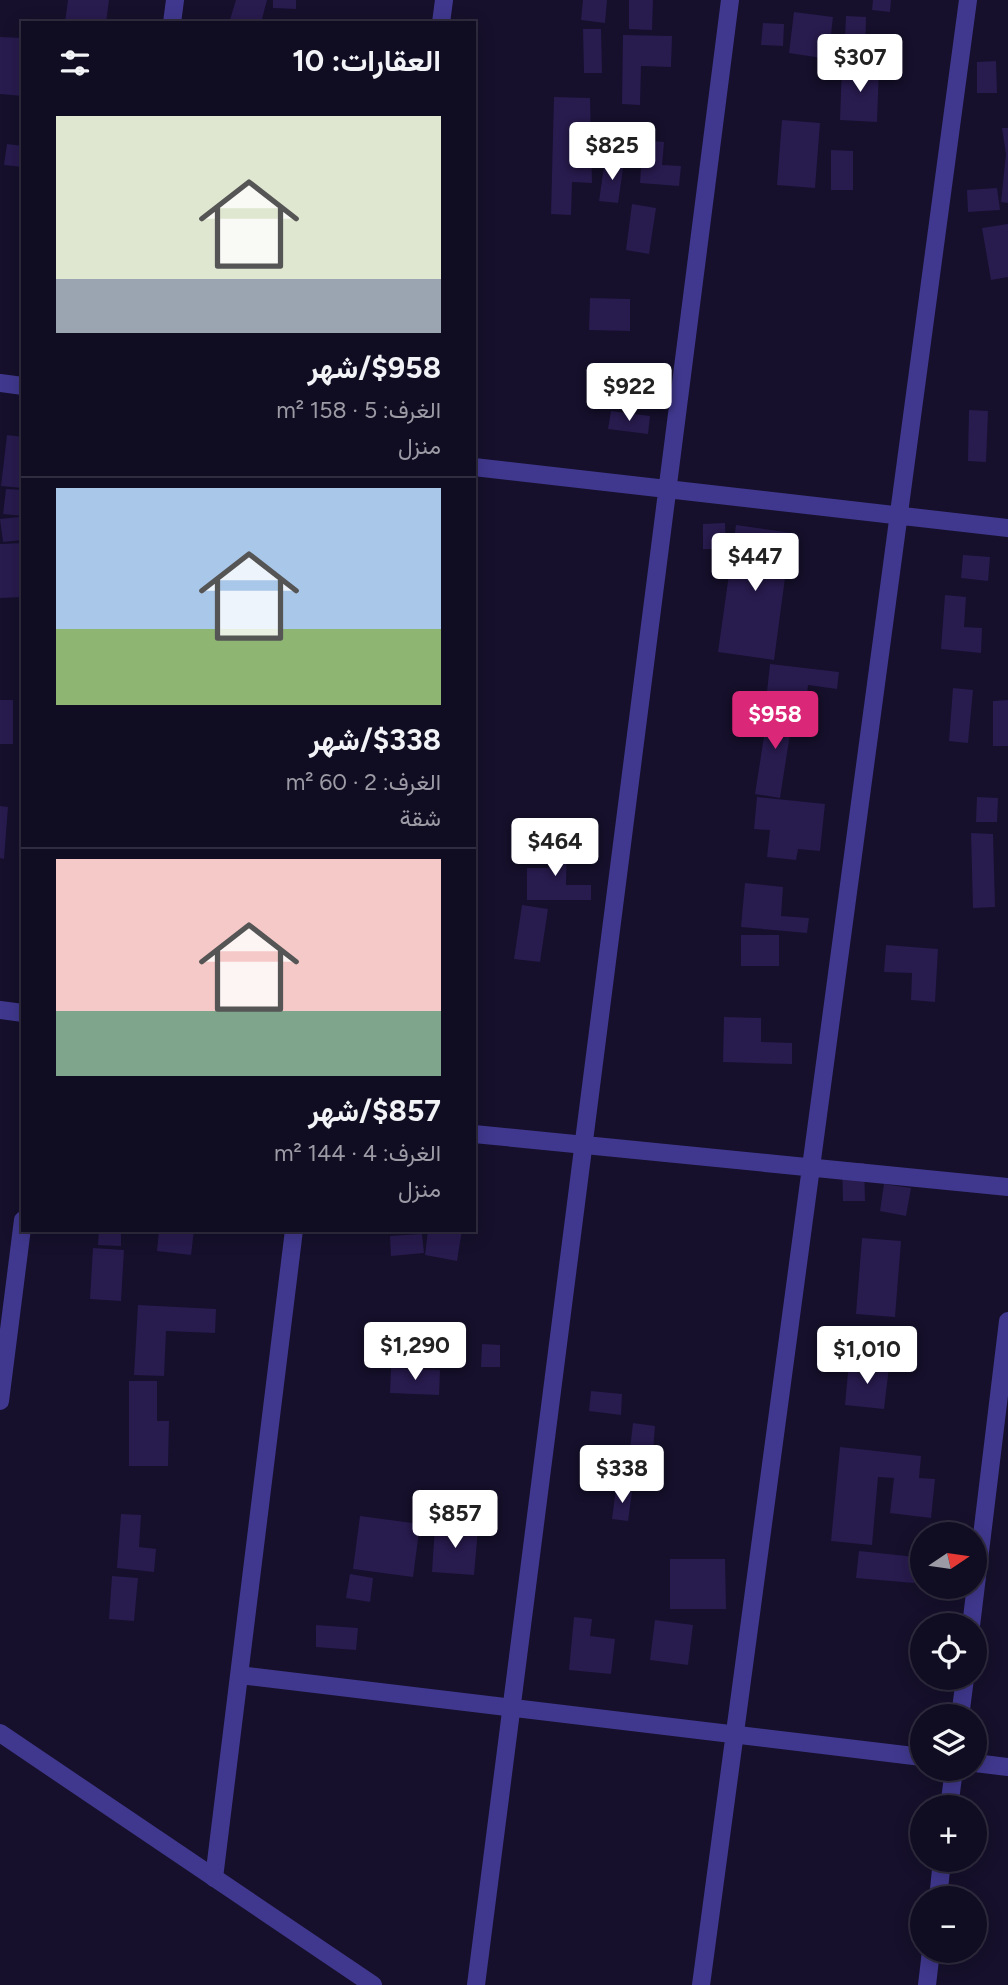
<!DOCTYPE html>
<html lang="ar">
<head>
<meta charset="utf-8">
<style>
  :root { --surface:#100c21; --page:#1e1a2e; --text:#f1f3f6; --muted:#9c9ba5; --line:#302c3f; --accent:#db2777 }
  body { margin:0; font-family:Figtree,Vazirmatn,sans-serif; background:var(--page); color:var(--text); direction:rtl; height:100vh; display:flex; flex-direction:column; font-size:26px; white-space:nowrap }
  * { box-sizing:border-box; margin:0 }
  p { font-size:23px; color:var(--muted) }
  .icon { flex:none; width:38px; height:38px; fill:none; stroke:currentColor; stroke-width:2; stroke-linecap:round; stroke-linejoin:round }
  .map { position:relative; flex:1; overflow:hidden; direction:ltr }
  .panel { position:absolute; left:21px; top:21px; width:455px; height:1211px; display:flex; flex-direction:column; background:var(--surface); border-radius:0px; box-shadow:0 4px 18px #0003,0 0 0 2px var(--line); direction:rtl }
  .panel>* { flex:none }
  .needle { width:46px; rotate:77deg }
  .tools { position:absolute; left:910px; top:1522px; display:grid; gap:14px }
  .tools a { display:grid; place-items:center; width:77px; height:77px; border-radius:50%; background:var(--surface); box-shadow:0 4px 18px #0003,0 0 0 2px var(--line); font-size:35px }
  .price { position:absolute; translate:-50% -60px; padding:0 16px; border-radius:7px; background:#fff; color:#222; font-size:23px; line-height:46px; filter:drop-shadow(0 2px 4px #0008) }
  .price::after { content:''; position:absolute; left:50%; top:42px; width:21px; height:16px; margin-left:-10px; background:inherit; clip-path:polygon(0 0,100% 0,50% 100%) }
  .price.on { background:var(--accent); color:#fff }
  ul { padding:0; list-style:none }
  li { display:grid; align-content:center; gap:14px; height:371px; padding:0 35px }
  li+li { border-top:2px solid var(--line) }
  li span { display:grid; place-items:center; height:217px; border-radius:0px; color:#555 }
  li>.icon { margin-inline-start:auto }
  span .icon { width:126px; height:126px; fill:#fffc; stroke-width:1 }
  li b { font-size:30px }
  h2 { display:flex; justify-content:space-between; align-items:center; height:84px; padding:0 35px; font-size:30px }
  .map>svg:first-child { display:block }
</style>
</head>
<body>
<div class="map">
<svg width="1008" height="1985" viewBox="0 0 1008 1985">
  <rect width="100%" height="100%" fill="#16102c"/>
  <path fill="#281b4e" d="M68 0H109L106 23H65Z
    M236 0H267L261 23H229Z
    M273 0H296V9L273 8Z
    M583 0H607L605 23 581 20Z
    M629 0H653L652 30 629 29Z
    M873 0H891L890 12 872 10Z
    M794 12 833 17 828 59 789 53Z
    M846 16 866 17 865 61 844 60Z
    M763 23 784 24 783 46 761 45Z
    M583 29H601L602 73H584Z
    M623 35 672 36 671 67 641 66 640 105 622 104Z
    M0 37 23 38V96L0 94Z
    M996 61 997 93H977V62Z
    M842 65 879 67 877 122 840 120Z
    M554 97 590 98 592 183 572 182 571 215 551 214Z
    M782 120 820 123 815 188 777 185Z
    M1002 128H1008V203L1001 202 1006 154Z
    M643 140 664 142 662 165 681 166 679 186 640 183Z
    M7 144 23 146V167L4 165Z
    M831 150 853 151V190H831Z
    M605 160 624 162 618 203 599 201Z
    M997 188 1000 210 968 212 967 190Z
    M632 204 656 208 649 254 626 250Z
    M1008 224V277L991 280 982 228Z
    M590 298 630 299V331L589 330Z
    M627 364 628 388 606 389 604 365Z
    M969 410 988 411 986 462 968 461Z
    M611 411 650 416 648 434 608 429Z
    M7 435 23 437V488L1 486Z
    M6 489 23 490V516L3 514Z
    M19 517 22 540 3 542 0 519Z
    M725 523 726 549H703V524Z
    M736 525 791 533 774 660 718 652Z
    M23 543V597L0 598V544Z
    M963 555 990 557 988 581 961 578Z
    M945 595 966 597 964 627 982 628 981 653 941 649Z
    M770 664 839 672 837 689 808 685 806 705 766 701Z
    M953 688 973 690 968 743 949 741Z
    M0 700H13V744H0Z
    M1008 700V746H993V701Z
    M769 705 794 708 780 798 755 794Z
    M757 797 825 804 820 851 798 849 796 860 767 857 770 830 754 829Z
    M977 797 998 798 997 822H976Z
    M0 806 8 807 4 859 0 858Z
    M971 833 993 834 995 907 973 908Z
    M549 838H567L566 885H591V900H527V868H549Z
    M745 883 783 887 781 916 809 918 807 933 741 927Z
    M522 905 548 909 540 962 514 959Z
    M741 935H779V966H741Z
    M886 945 938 949 935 1002 911 1000 912 973 884 972Z
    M724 1017 761 1018V1042L792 1043V1064L723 1062Z
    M842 1163H864L865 1201H843Z
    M884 1184 911 1188 906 1216 880 1211Z
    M99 1230H121V1246L98 1245Z
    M159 1230H194L191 1255 157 1251Z
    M428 1230H462L457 1261 425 1255Z
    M422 1234 424 1253 391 1256 390 1236Z
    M862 1238 901 1241 895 1317 856 1314Z
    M93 1248 124 1250 121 1301 90 1299Z
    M138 1305 216 1309 215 1333 166 1331 164 1376 134 1375Z
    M426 1334 428 1358 407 1360 405 1336Z
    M482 1344 500 1345V1367H481Z
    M849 1362 889 1367 884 1409 845 1405Z
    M391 1368 440 1370 439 1395 390 1393Z
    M129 1381H157V1421H169L168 1466H129Z
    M591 1391 622 1394 621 1415 589 1411Z
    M633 1423 655 1426 653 1451 630 1449Z
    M840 1447 921 1456 919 1478 935 1479 931 1518 890 1513 894 1478 878 1477 872 1545 831 1541Z
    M616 1489 632 1492 628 1521 612 1519Z
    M121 1514 141 1515 139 1547 156 1549 154 1572 117 1568Z
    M360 1516 420 1524 413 1577 353 1569Z
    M435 1526 478 1529 474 1575 432 1572Z
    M859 1551 916 1557 914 1583 856 1578Z
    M670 1559H725L726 1609H670Z
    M350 1574 373 1578 370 1602 346 1598Z
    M112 1576 138 1578 134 1621 109 1619Z
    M574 1617 592 1619 590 1636 615 1639 611 1674 569 1670Z
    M655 1620 693 1625 688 1665 650 1660Z
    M316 1625 358 1628 356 1650 316 1647Z"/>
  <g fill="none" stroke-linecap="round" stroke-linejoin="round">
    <path stroke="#40388e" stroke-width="18" d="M172 23 175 0
      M441 23 444 0
      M0 383 23 386
      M474 467 1008 528
      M0 1010 23 1013
      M474 1134 1008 1187
      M0 1401 23 1220
      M971 1626 1008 1321
      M239 1675 922 1757
      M960 1717 965 1678
      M975 1763 1008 1767
      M949 1808 954 1769
      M214 1878 294 1230
      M938 1899 942 1860
      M476 1985 730 0
      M701 1985 968 0
      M927 1985 931 1951"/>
    <path stroke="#40388e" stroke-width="18" d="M0 1733 373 1985"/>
  </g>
</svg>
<div class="tools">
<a><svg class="needle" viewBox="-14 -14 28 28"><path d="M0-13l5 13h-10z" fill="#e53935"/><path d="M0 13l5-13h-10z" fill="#9c9ba5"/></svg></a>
<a><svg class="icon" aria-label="locate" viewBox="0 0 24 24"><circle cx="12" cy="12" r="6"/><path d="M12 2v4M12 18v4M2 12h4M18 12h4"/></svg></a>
<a><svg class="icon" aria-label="layers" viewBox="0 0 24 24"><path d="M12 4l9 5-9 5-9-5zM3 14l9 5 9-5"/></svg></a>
<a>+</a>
<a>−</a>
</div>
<b class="price" style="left:860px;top:94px">$307</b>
<b class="price" style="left:612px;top:182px">$825</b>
<b class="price" style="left:629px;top:423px">$922</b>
<b class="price" style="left:755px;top:593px">$447</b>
<b class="price on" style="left:775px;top:751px">$958</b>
<b class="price" style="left:555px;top:878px">$464</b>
<b class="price" style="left:415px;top:1382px">$1,290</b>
<b class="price" style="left:867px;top:1386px">$1,010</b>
<b class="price" style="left:622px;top:1505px">$338</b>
<b class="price" style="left:455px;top:1550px">$857</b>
<section class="panel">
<h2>العقارات: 10<svg class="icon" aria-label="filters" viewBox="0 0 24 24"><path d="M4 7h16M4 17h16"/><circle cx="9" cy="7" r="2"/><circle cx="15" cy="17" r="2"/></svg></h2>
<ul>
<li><span style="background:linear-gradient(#dfe7d0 75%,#9aa5b1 0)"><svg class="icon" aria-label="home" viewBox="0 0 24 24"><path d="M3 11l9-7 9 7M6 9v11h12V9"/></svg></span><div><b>$958/شهر</b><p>الغرف: 5 · 158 m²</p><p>منزل</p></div></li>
<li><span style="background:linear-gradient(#a9c7e8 65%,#8fb573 0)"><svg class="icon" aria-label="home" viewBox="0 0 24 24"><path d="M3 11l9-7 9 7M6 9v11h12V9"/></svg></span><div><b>$338/شهر</b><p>الغرف: 2 · 60 m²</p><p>شقة</p></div></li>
<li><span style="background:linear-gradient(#f6c9c9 70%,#7fa58c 0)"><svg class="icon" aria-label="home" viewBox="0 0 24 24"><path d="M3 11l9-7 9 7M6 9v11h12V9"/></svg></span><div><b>$857/شهر</b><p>الغرف: 4 · 144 m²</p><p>منزل</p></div></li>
</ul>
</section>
</div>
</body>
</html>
